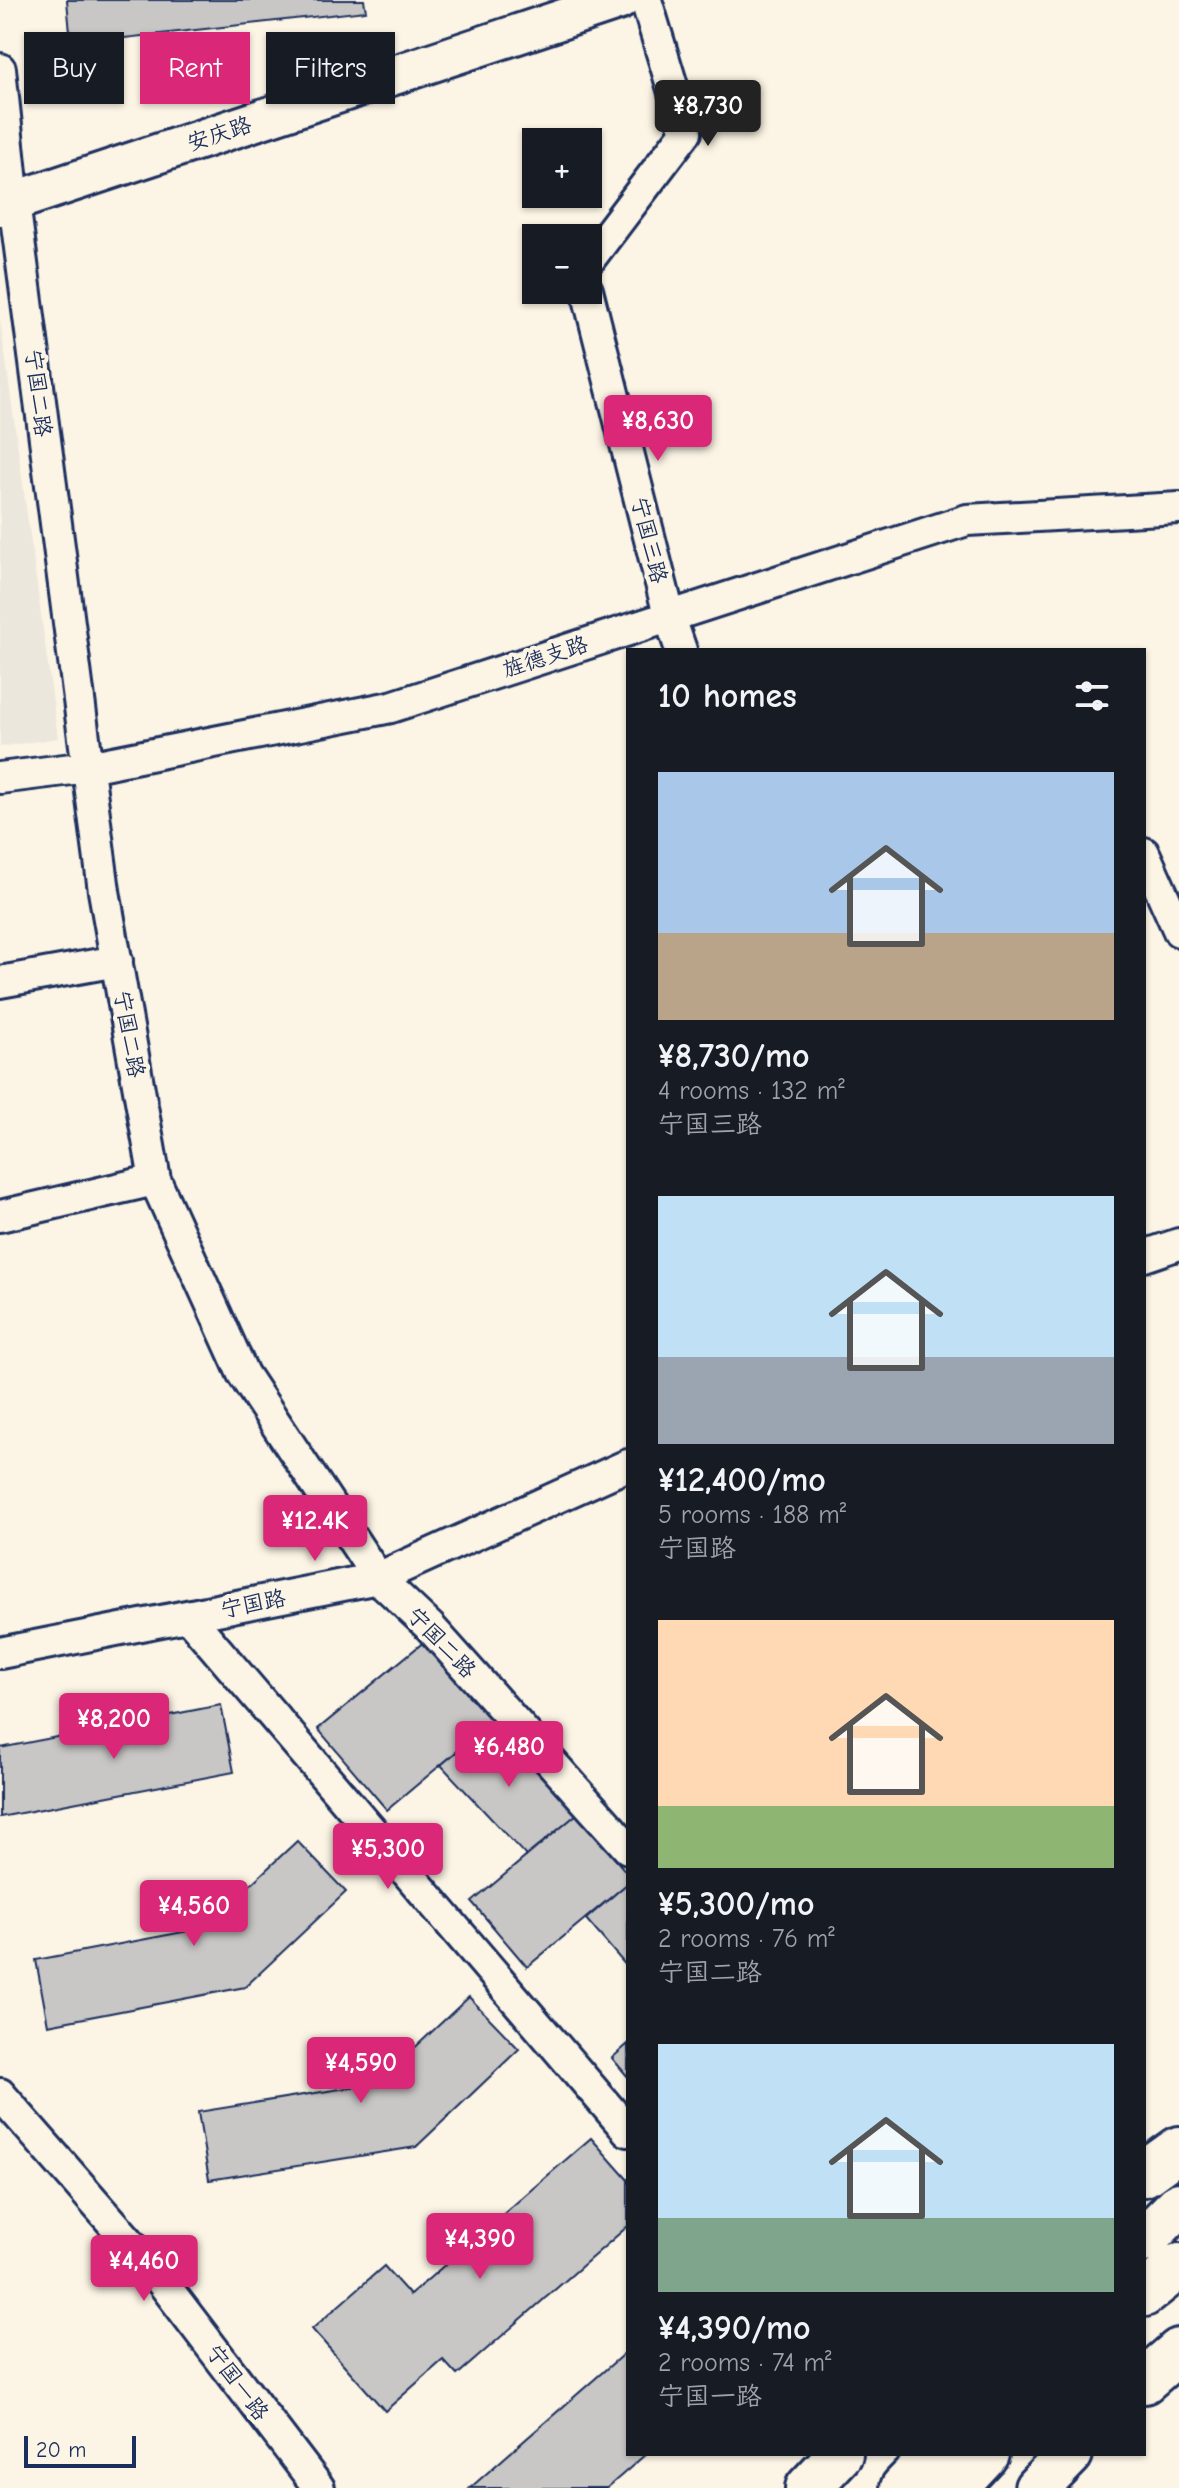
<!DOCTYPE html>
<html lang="en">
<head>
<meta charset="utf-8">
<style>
  :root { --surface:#171b24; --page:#20242c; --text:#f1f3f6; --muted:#9ea1a6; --accent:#db2777 }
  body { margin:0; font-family:"Comic Neue","LXGW WenKai TC",sans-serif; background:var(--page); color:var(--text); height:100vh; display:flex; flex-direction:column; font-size:30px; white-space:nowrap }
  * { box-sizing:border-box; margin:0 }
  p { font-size:26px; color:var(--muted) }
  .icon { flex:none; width:44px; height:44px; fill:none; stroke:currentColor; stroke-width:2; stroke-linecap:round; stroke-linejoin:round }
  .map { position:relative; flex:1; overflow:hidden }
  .drawer { position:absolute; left:626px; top:648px; width:520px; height:1808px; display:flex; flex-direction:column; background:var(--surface); border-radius:0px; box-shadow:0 2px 6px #0004 }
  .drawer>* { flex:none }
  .banner { position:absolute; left:24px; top:32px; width:482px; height:72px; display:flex; gap:16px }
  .fabs { position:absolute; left:522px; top:128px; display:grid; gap:16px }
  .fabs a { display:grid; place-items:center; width:80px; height:80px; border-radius:0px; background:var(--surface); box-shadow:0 2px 6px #0004; font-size:40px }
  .scale { position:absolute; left:24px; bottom:20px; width:112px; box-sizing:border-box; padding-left:8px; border:4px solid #1b2f5e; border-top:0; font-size:22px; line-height:28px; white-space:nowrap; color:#1b2f5e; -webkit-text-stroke:6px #fcf5e5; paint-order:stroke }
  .price { position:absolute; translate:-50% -68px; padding:0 18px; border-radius:8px; background:var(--accent); color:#fff; font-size:26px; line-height:52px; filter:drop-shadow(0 2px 4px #0008) }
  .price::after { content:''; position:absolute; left:50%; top:48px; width:24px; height:18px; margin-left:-12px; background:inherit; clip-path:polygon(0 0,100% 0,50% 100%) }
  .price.on { background:#222; color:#fff }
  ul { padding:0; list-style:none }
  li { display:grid; align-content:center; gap:16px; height:424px; padding:0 32px }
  li span { display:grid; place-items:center; height:248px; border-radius:0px; color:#555 }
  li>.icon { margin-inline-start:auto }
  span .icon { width:144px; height:144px; fill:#fffc; stroke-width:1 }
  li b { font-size:34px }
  h2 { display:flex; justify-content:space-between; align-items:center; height:96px; padding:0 32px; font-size:34px }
  .chip { padding:0 28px; border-radius:0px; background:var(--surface); box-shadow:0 2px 6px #0004; font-size:28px; line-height:72px }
  .chip.on { background:var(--accent); color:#fff }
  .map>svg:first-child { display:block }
</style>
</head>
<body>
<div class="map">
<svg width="1179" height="2488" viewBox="0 0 1179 2488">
  <rect width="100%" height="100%" fill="#fcf5e5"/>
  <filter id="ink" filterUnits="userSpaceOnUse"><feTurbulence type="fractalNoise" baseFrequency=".0125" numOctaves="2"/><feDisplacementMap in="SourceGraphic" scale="16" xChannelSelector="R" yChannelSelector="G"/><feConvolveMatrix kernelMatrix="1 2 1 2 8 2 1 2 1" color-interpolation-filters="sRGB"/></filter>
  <g filter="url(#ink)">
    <path fill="#ece7dc" d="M0 318 58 738 0 747Z"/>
    <path fill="#c8c7c6" stroke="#1b2f5e" stroke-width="2" d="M67 0H364L366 11 71 44Z
      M425 1641 493 1721 387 1810 318 1729Z
      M221 1705 234 1772 0 1817V1748Z
      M493 1721 577 1814 526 1856 441 1765Z
      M577 1814 628 1874V1883L527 1967 472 1902Z
      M297 1841 346 1892 245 1987 48 2025 36 1960 204 1928Z
      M628 1883V1968L586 1919Z
      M469 1997 519 2049 416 2147 209 2180 198 2112 377 2083Z
      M628 2044V2077L612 2058Z
      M591 2138 628 2180V2226L457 2375 443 2360 385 2411 312 2329 384 2266 410 2295Z
      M628 2350V2454H646L607 2488H470Z"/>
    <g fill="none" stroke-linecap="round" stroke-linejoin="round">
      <g stroke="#1b2f5e" stroke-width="36">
        <path id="minor" d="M0 69 14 202 104 891 155 1180 243 1374 378 1578 430 1627 628 1848
          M588 261 686 132 646 0
          M587 290 669 615 681 650
          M0 778 88 767 391 707 967 520 1179 508
          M1144 853 1179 931
          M0 982 117 961
          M0 1216 155 1180
          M1144 1256 1179 1244
          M188 1616 628 2131
          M0 1653 378 1578 628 1465
          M0 2094 146 2261 319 2488"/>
      </g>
      <g stroke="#1b2f5e" stroke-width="44">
        <path id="tertiary" d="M0 206 620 0"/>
      </g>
      <g stroke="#1b2f5e" stroke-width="50">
        <path id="primary" d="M1144 2174 1179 2149
          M1144 2381 1179 2351
          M808 2488 840 2454
          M1037 2488 1070 2454"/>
      </g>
      <g stroke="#1b2f5e" stroke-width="50">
        <path id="trunk" d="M1144 2240 1179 2205
          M1144 2294 1179 2266
          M903 2488 936 2454
          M954 2488 986 2454"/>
      </g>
      <use href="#minor" stroke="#fcf5e5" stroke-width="30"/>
      <use href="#tertiary" stroke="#fcf5e5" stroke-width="38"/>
      <use href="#primary" stroke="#fcf5e5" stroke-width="44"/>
      <use href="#trunk" stroke="#fcf5e5" stroke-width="44"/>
    </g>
  </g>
  <g text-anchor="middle" stroke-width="8" stroke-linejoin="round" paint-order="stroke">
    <g font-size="22" fill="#1b2f5e" stroke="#fcf5e5">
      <text transform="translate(219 133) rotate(-18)" y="8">安庆路</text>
      <text transform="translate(39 393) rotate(83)" y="8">宁国二路</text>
      <text transform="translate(650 540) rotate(76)" y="8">宁国三路</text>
      <text transform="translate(545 656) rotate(-18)" y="8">旌德支路</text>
      <text transform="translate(130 1034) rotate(80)" y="8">宁国二路</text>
      <text transform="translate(253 1603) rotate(-11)" y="8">宁国路</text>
      <text transform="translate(442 1642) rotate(46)" y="8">宁国二路</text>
      <text transform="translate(238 2382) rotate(53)" y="8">宁国一路</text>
    </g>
  </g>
</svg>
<div class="fabs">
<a>+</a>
<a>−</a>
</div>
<div class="scale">20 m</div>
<b class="price on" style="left:708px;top:148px">¥8,730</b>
<b class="price" style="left:658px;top:463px">¥8,630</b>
<b class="price" style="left:315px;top:1563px">¥12.4K</b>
<b class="price" style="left:114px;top:1761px">¥8,200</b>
<b class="price" style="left:509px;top:1789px">¥6,480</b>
<b class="price" style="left:388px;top:1891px">¥5,300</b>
<b class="price" style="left:194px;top:1948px">¥4,560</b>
<b class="price" style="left:361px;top:2105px">¥4,590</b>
<b class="price" style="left:480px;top:2281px">¥4,390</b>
<b class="price" style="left:144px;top:2303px">¥4,460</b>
<div class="banner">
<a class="chip">Buy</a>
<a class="chip on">Rent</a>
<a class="chip">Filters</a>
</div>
<section class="drawer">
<h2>10 homes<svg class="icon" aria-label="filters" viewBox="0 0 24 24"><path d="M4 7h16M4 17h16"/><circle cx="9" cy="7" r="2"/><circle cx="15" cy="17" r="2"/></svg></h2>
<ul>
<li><span style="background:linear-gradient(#a9c7e8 65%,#b9a48a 0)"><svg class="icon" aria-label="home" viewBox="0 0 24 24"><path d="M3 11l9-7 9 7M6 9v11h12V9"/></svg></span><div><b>¥8,730/mo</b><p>4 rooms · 132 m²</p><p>宁国三路</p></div></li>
<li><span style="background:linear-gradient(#bfe0f5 65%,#9aa5b1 0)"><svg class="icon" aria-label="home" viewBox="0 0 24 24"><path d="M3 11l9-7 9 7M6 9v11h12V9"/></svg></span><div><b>¥12,400/mo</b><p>5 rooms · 188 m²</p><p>宁国路</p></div></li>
<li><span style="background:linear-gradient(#ffd9b3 75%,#8fb573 0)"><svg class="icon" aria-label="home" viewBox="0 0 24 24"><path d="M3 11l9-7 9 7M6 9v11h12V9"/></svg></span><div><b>¥5,300/mo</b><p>2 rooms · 76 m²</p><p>宁国二路</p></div></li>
<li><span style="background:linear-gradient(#bfe0f5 70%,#7fa58c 0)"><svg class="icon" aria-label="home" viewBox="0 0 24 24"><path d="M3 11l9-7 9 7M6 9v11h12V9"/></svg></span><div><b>¥4,390/mo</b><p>2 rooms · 74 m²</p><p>宁国一路</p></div></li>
</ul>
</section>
</div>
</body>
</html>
